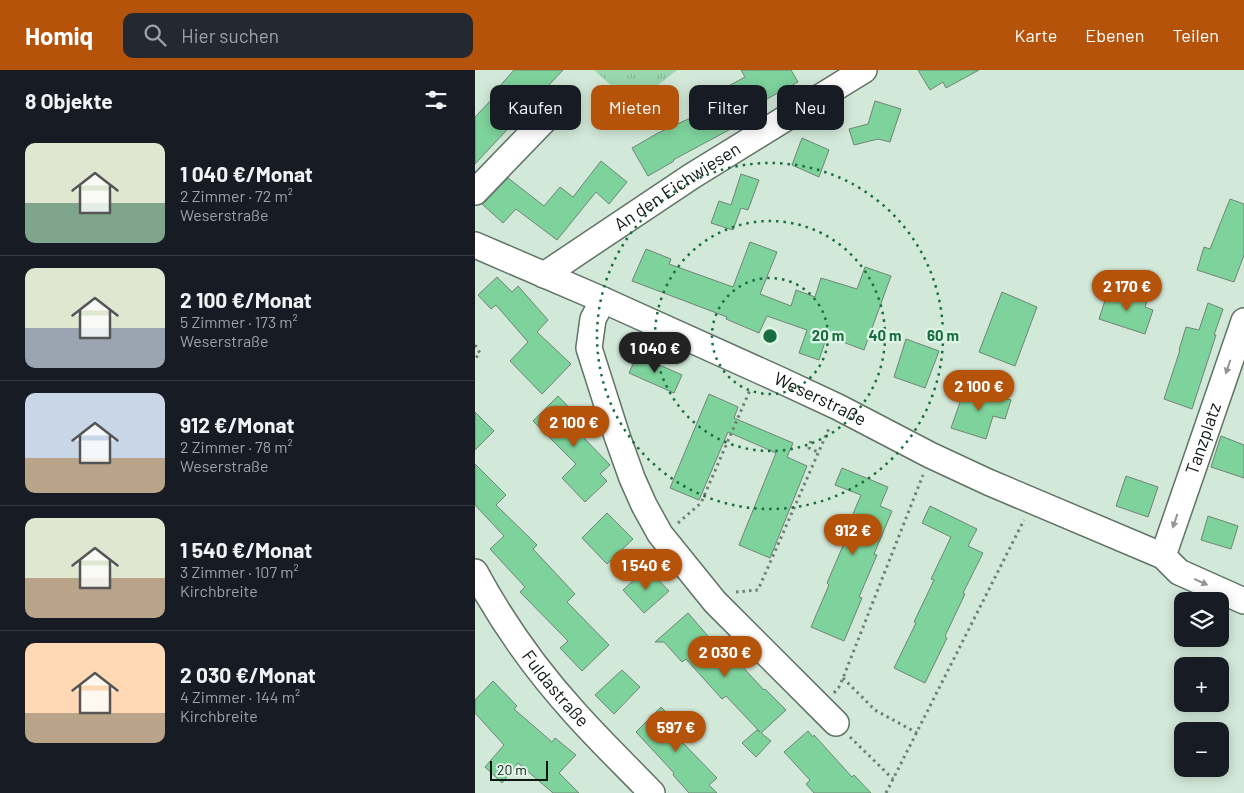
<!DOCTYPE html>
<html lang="de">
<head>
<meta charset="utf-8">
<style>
  :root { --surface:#171b24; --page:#242831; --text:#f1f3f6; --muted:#9ea1a6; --line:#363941; --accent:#b45309 }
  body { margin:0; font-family:Barlow,sans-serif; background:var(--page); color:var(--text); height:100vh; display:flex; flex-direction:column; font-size:19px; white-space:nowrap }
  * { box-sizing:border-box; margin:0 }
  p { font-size:16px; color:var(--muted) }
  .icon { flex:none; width:28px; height:28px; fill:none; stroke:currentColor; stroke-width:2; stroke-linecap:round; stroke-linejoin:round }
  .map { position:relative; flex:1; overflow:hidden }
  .panel { display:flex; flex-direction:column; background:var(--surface); width:475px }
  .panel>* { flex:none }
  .top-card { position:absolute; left:15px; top:15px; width:475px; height:45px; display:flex; gap:10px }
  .controls { position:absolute; left:699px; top:522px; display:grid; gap:10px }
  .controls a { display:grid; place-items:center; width:55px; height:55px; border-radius:10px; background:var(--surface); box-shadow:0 2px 12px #0003; font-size:25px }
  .scale { position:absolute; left:15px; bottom:12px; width:58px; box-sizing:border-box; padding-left:5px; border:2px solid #0f1712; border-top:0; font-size:14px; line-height:18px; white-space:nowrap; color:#0f1712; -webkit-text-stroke:4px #dff5e6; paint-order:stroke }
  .price { position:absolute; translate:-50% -42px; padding:0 11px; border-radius:18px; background:var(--accent); color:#fff; font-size:16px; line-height:32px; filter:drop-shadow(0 1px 2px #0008) }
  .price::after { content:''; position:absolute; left:50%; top:30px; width:15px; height:11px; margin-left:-8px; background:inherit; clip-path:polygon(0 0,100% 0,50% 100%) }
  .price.selected { background:#222; color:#fff }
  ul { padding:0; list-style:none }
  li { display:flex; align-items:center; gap:15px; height:125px; padding:0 25px }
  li+li { border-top:1px solid var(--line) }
  li span { display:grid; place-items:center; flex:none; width:140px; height:100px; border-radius:10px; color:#555 }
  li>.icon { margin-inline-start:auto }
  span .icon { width:60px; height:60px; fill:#fffc; stroke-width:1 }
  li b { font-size:21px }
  h2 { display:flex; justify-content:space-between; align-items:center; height:60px; padding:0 25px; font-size:21px }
  .chip { padding:0 18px; border-radius:10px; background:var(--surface); box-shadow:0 2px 12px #0003; font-size:18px; line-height:45px }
  .chip.selected { background:var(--accent); color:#fff }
  header { display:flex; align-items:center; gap:30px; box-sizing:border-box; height:70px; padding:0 25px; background:var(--accent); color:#fff }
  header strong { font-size:24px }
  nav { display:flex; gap:28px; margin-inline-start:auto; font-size:18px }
  .search { width:350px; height:45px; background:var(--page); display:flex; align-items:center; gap:12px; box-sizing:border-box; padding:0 18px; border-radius:10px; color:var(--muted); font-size:19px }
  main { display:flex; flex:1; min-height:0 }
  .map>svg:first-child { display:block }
</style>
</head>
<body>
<header>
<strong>Homiq</strong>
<div class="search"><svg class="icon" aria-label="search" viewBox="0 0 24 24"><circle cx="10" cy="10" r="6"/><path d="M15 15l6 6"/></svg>Hier suchen</div>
<nav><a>Karte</a><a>Ebenen</a><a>Teilen</a></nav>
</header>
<main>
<section class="panel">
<h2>8 Objekte<svg class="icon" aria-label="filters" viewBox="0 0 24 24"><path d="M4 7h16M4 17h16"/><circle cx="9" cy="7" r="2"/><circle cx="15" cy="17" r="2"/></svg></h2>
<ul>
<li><span style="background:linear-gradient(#dfe7d0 60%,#7fa58c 0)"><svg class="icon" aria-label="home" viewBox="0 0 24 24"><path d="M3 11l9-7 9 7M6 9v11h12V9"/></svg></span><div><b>1 040 €/Monat</b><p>2 Zimmer · 72 m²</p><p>Weserstraße</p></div></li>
<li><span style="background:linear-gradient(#dfe7d0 60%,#9aa5b1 0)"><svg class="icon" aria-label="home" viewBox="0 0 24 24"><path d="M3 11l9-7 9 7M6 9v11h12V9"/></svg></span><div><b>2 100 €/Monat</b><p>5 Zimmer · 173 m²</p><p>Weserstraße</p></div></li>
<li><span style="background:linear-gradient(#c9d6e8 65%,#b9a48a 0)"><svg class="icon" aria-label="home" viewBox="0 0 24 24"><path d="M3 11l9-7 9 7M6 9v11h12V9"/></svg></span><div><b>912 €/Monat</b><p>2 Zimmer · 78 m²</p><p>Weserstraße</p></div></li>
<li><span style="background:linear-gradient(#dfe7d0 60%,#b9a48a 0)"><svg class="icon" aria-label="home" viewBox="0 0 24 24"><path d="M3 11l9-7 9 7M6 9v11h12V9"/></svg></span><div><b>1 540 €/Monat</b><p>3 Zimmer · 107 m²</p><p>Kirchbreite</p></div></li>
<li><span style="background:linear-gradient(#ffd9b3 70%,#b9a48a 0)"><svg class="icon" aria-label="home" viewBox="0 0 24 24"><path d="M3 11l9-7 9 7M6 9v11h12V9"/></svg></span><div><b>2 030 €/Monat</b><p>4 Zimmer · 144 m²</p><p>Kirchbreite</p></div></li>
</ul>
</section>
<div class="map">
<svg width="769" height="723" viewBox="0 0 769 723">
  <defs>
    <pattern id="grass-tufts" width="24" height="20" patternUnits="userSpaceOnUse" patternTransform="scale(1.25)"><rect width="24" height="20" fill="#9ad7ae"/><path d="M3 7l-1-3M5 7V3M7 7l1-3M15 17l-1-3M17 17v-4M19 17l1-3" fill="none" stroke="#84b895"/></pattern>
  </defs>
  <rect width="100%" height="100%" fill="#d2e8d8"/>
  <path fill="url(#grass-tufts)" d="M119 0H202L158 35Z"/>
  <path fill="#7ed39c" stroke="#708476" d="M39 0H88L0 94V47L20 26 18 24Z
    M266 0H316L323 12 261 46 265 54 198 90 199 91 173 106 157 78 183 63 224 44 219 35 270 7Z
    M443 0H504L471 18 468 12 455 20Z
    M400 31 426 39 415 72 403 69 379 75 374 59 393 54Z
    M327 68 354 80 344 107 317 95Z
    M126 91 152 112 134 134 121 122 82 170 41 139 28 153 7 134 10 132 33 108 69 136 85 117 98 127Z
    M266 104 284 110 273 140 266 138 258 160 236 153 244 131 256 135Z
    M755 129 769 134V185L759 212 722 200 729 177 735 179Z
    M275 172 302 182 285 224 316 236 321 220 340 227 346 208 382 219 390 197 416 206 389 280 352 266 344 290 324 283 332 260 292 246 284 263 251 249 252 247 157 211 171 179 196 189 194 194 258 217Z
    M22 207 37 222 43 216 73 250 62 262 96 294 67 324 35 291 53 272 21 235 16 239 3 225Z
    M527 222 562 237 540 296 504 282Z
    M645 222 672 231 670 237 678 240 670 264 624 249 632 224 643 227Z
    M733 233 748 239 739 265H741L717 339 689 329 705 280H704L711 257 724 260Z
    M431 269 464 281 450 318 419 307Z
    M162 285 207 305 199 323 154 303Z
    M491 315 536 330 530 349 518 346 511 369 476 358Z
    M234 324 263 337 259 348 318 373 312 387 332 396 295 488 264 475 301 383 253 362 224 430 195 418Z
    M83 326 113 357 106 365 135 395 125 404 132 411 110 432 87 408 101 394 58 351Z
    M0 342 19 361 0 380Z
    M746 366 769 375V408L736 397Z
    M0 394 31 425 21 435 62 475 58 479 100 524 92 532 134 575 107 601 85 578 93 571 45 522 50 517 15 479 29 466 0 435Z
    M367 398 413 417 405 436 417 441 399 484 402 485 384 527 387 528 369 571 336 557 354 515 352 513 370 471 367 470 386 425 360 415Z
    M651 406 683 417 673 447 641 436Z
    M455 436 502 459 493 476 508 483 488 523 490 524 470 566 472 568 450 613 419 598 441 553 439 552 459 510 456 509 476 467 447 453Z
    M132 443 158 469 132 494 107 468Z
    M733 446 763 456 756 479 726 470Z
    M172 498 194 521 169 543 148 520Z
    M213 543 246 581 250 578 289 620 290 619 311 640 286 663 296 671 281 687 267 673 282 660 285 662 251 626 247 629 211 589 207 592 189 572H180Z
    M147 600 165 617 139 644 120 625Z
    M18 611 42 636 39 639 77 672 80 668 101 685 84 703 104 723H78L43 693 27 713 10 697 29 675 0 643V630Z
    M186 637 214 666 207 672 242 708 234 715 242 723H214L198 705 199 703 161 662Z
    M333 661 338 667 339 665 377 707 379 705 396 723H339L331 714 335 710 309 682Z"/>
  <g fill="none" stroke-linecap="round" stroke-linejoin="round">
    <g stroke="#607366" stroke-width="28">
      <g id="minor">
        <path d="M0 122 83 36"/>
        <path id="s1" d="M0 175 128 230 303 309 363 337 455 385 513 412 688 486 704 502 769 531"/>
        <path id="s2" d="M69 205 217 106 389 0"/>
        <path d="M128 230 118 249 114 278 142 366 157 408 169 435 185 464 240 532 361 653"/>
        <path id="s3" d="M688 486 769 251"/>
        <path id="s4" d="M0 502C27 552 61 600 100 643 124 670 151 696 177 723"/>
      </g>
    </g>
    <path stroke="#707f74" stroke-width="3" stroke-dasharray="2.5 4" stroke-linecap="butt" d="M0 275 5 283 0 289
      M336 371 334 378 343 382
      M203 453 226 433 275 320
      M261 522 283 520 355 356
      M368 608 400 640 442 663
      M359 623 364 617 368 608 448 405
      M375 667 418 709
      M411 723 549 450"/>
    <use href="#minor" stroke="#fff" stroke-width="25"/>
  </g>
  <defs><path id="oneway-solid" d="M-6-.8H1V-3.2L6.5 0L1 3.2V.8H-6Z" transform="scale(1.25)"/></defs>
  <g fill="#939794">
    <use href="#oneway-solid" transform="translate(753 297) rotate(109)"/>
    <use href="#oneway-solid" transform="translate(700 451) rotate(109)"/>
    <use href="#oneway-solid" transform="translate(726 512) rotate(24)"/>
  </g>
  <g fill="none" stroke="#186e40" stroke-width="2.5" stroke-dasharray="2.5 5">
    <circle cx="295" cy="266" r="58"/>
    <circle cx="295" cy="266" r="115"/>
    <circle cx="295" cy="266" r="173"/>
  </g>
  <g text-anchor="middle" stroke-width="4.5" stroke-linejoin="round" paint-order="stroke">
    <g font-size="18" fill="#0f1712" stroke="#dff5e6">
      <text dy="6" stroke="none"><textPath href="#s2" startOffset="160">An den Eichwiesen</textPath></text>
      <text dy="6" stroke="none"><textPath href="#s1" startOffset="378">Weserstraße</textPath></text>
      <text dy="6" stroke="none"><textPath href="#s3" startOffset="124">Tanzplatz</textPath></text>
      <text dy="6" stroke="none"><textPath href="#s4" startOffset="142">Fuldastraße</textPath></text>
    </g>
  </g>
  <circle cx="295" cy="266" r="8" fill="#186e40" stroke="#dff5e6" stroke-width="2.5"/>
  <g font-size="15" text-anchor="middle" font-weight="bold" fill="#186e40" stroke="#dff5e6" stroke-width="4.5" stroke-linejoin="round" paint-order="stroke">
    <text x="353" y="271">20 m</text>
    <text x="410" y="271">40 m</text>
    <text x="468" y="271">60 m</text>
  </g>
</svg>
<div class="controls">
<a><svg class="icon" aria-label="layers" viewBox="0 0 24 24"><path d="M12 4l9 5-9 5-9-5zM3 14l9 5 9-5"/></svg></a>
<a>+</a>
<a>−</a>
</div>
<div class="scale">20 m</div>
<b class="price" style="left:652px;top:242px">2 170 €</b>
<b class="price selected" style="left:180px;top:304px">1 040 €</b>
<b class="price" style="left:504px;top:342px">2 100 €</b>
<b class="price" style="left:99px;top:378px">2 100 €</b>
<b class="price" style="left:378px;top:486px">912 €</b>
<b class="price" style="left:171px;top:521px">1 540 €</b>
<b class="price" style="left:250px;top:608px">2 030 €</b>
<b class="price" style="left:201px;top:683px">597 €</b>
<div class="top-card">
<a class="chip">Kaufen</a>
<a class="chip selected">Mieten</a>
<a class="chip">Filter</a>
<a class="chip">Neu</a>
</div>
</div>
</main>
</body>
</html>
